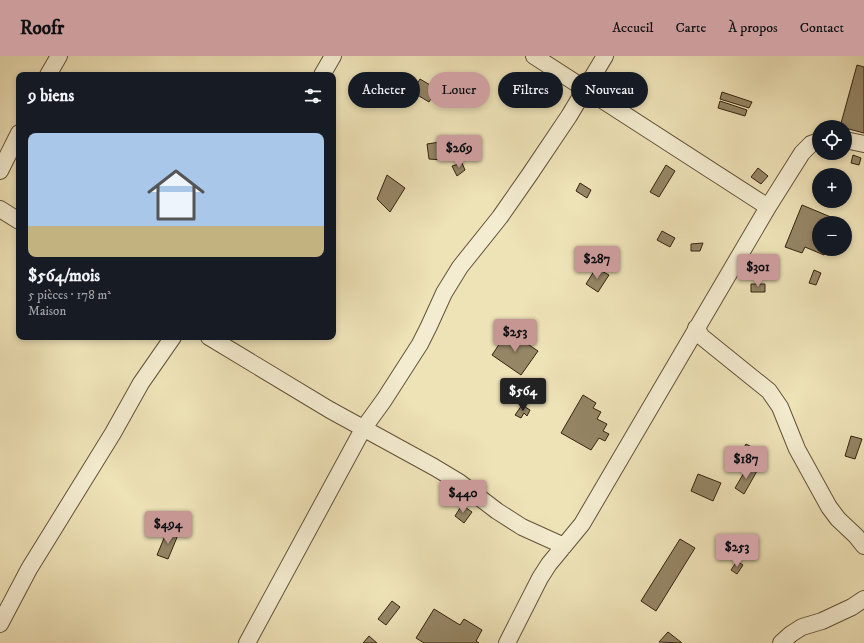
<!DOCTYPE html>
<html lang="fr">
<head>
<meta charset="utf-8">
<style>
  :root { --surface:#171b24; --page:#242831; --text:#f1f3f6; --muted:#9ea1a6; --line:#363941; --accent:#c59692 }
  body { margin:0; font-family:"IM FELL DW Pica",serif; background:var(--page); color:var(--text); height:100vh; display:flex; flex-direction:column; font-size:15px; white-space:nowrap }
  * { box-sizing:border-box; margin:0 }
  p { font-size:13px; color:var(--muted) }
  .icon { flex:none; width:22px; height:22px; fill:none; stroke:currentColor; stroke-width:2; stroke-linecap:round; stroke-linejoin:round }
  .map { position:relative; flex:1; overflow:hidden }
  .sheet { position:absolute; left:16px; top:16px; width:320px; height:268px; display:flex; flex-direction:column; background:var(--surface); border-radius:8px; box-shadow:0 2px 6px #0003 }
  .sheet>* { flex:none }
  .top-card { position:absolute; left:348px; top:16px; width:380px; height:36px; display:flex; gap:8px }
  .buttons { position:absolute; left:812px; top:64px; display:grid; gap:8px }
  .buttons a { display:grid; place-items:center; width:40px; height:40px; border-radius:50%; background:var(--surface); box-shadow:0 2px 6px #0003; font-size:20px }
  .price { position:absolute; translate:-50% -34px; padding:0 9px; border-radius:4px; background:var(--accent); color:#111; font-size:13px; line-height:26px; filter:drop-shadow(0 1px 2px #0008) }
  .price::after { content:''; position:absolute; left:50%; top:24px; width:12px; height:9px; margin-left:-6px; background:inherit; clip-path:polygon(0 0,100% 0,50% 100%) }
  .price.selected { background:#222; color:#fff }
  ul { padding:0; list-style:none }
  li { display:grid; align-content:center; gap:8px; height:212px; padding:0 12px }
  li+li { border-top:1px solid var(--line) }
  li span { display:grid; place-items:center; height:124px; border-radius:8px; color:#555 }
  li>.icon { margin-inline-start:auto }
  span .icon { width:72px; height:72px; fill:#fffc; stroke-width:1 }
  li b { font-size:17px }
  h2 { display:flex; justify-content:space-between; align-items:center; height:48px; padding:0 12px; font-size:17px }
  .tag { padding:0 14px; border-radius:18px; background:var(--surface); box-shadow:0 2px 6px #0003; font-size:14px; line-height:36px }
  .tag.selected { background:var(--accent); color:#111 }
  header { display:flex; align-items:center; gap:24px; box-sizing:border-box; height:56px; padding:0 20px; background:var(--accent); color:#111 }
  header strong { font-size:19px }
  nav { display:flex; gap:22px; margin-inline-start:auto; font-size:14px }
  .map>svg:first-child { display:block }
</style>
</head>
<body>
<header>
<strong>Roofr</strong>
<nav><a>Accueil</a><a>Carte</a><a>À propos</a><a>Contact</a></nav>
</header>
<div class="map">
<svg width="864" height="587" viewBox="0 0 864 587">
  <rect width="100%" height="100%" fill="#eee2b7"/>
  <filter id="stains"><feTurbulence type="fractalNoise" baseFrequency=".005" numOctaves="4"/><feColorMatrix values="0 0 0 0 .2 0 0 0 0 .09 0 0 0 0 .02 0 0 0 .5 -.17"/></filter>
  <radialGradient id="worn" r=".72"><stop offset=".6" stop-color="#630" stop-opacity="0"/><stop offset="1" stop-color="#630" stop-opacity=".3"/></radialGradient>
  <path fill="#958666" stroke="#35230f" d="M857 9 864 11V77L845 72V71H840Z
    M369 16 379 24 370 35 361 27Z
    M406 21 417 28 420 23 437 33 429 46 401 29Z
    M722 36 752 46 749 52 720 43Z
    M720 45 747 54 745 60 718 52Z
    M440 86 443 104 429 103 427 88Z
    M853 99 861 102 859 109 851 107Z
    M462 107 465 114 457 120 452 110Z
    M666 109 675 115 659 141 650 136Z
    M758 112 768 120 761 128 751 121Z
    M387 119 405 132 390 156 377 143Z
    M580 127 591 134 587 142 576 135Z
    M802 149 838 164 837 167H819V193H826L824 199 805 191 802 197 785 191Z
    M662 175 675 182 670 191 657 184Z
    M703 187 700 195H691V188Z
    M596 212 609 219 598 236 586 228Z
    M814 214 821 217 816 229 809 227Z
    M751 228H765V236H751Z
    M508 275 538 295 521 319 492 299Z
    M583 339 596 347 593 352 601 356 597 363 607 368 603 375 609 378 605 385 599 382 591 394 561 377Z
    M522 349 530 354 527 360 524 357 521 362 515 359Z
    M851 380 862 383 855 403 845 400Z
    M746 388 761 396 757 403 742 395Z
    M748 410 757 415 744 438 735 432Z
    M698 418 721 427 713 445 691 435Z
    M462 449 472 456 464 467 455 460Z
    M167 475 178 479 168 503 157 499Z
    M680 483 695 492 656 555 641 545Z
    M737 505 743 509 737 518 731 514Z
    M392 545 400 551 386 569 378 563Z
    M434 553 460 569 464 563 482 574 476 585 479 587H424L416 582Z
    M668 576 682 587 659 586Z
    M369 580 377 587H363Z"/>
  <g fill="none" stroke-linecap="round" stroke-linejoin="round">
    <g stroke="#635339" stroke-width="18">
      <path id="minor" d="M534 0 768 151
        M48 19 59 0
        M322 19 333 0
        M845 84 864 88
        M0 115 19 77
        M0 153 19 165
        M696 272 702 281 769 335 780 351 797 393 829 451 838 463 856 480 864 490
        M209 281 330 354 434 411 459 426 497 455 522 471 564 490
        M0 568 29 513 113 377 141 327 173 281
        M247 587 363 373 384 344 420 288 429 270 444 237 460 211 500 161 530 118 569 60 605 0
        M507 587 540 522 549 508 582 468 768 151 802 97 811 88 819 85
        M781 587 791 578 802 571 822 565 852 551 864 543"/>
    </g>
    <use href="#minor" stroke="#f4ecd0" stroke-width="16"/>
  </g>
  <rect width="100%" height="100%" filter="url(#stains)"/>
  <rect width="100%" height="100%" fill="url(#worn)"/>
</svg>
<div class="buttons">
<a><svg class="icon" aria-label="locate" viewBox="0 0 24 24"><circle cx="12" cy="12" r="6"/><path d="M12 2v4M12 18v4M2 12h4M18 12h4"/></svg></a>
<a>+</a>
<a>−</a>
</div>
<b class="price" style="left:459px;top:113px">$269</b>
<b class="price" style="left:597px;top:224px">$287</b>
<b class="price" style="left:758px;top:232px">$301</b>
<b class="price" style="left:515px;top:297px">$253</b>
<b class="price selected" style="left:523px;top:356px">$564</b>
<b class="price" style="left:746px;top:424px">$187</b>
<b class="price" style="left:463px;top:458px">$440</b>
<b class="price" style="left:168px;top:489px">$494</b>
<b class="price" style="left:737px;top:512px">$253</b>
<div class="top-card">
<a class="tag">Acheter</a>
<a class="tag selected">Louer</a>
<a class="tag">Filtres</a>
<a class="tag">Nouveau</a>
</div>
<section class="sheet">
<h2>9 biens<svg class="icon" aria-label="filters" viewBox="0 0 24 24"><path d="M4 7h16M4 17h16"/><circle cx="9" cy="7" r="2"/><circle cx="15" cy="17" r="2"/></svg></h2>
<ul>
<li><span style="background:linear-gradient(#a9c7e8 75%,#c2b280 0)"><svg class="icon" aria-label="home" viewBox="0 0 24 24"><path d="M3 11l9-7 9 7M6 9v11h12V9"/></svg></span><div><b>$564/mois</b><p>5 pièces · 178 m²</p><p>Maison</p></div></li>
</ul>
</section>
</div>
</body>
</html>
